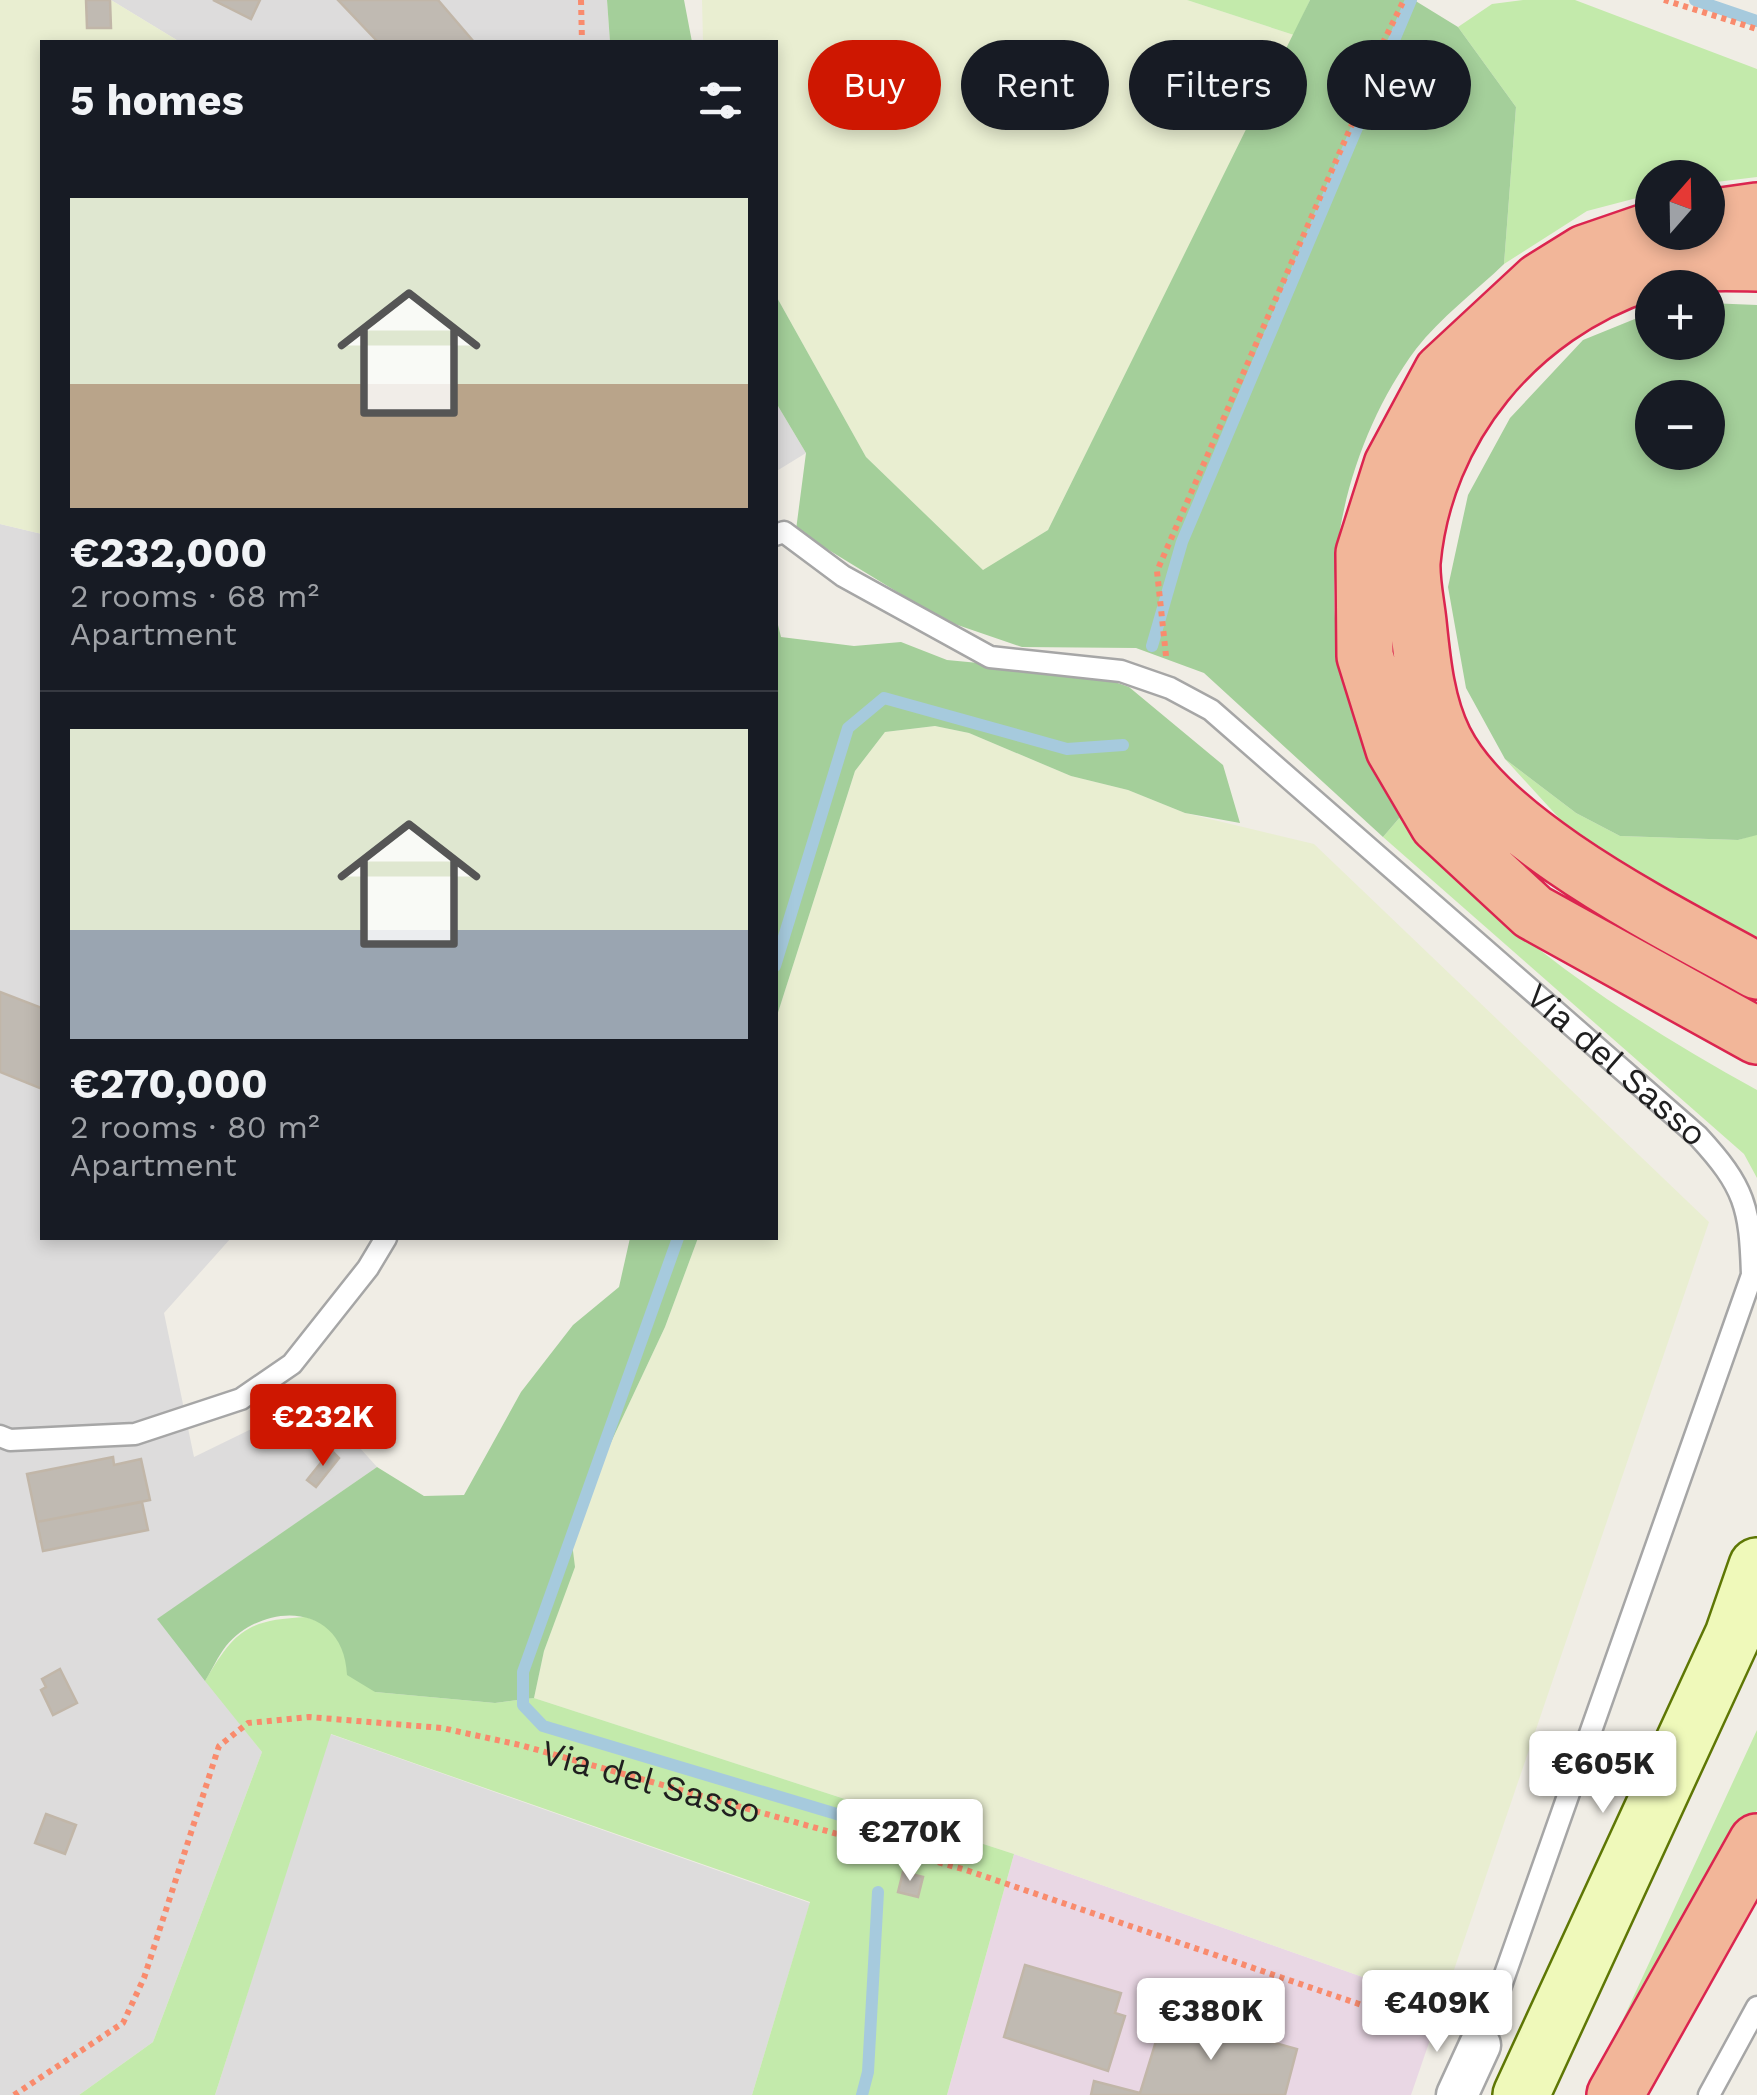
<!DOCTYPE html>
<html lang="en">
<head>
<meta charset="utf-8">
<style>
  :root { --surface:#171b24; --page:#242831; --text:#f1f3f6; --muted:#9ea1a6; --line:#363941; --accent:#ce1701 }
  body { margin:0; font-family:"Work Sans",sans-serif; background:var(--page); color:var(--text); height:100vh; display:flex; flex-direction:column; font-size:38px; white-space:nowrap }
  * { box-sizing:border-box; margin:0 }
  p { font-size:32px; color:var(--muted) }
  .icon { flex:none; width:55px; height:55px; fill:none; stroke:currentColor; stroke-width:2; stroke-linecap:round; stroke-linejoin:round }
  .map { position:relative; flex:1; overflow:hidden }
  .panel { position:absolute; left:40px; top:40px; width:738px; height:1200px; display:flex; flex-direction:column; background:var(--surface); border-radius:0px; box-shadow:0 5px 15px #0003 }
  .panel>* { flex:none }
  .hud { position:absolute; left:808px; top:40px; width:798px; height:90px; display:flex; gap:20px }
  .needle { width:65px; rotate:20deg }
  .controls { position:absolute; left:1635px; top:160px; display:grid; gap:20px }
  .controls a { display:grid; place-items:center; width:90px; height:90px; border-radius:50%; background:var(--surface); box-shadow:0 5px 15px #0003; font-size:50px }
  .price { position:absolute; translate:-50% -85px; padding:0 22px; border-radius:10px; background:#fff; color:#222; font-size:32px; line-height:65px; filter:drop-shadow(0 2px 5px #0008) }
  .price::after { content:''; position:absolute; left:50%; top:60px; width:30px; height:22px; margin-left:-15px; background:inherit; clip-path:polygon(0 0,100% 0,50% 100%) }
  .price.active { background:var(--accent); color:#fff }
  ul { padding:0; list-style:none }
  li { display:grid; align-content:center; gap:20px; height:530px; padding:0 30px }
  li+li { border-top:2px solid var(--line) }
  li span { display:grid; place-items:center; height:310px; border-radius:0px; color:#555 }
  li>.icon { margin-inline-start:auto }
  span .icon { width:180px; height:180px; fill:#fffc; stroke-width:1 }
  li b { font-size:42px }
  h2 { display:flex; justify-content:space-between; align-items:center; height:120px; padding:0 30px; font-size:42px }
  .chip { padding:0 35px; border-radius:45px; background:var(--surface); box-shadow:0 5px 15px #0003; font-size:35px; line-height:90px }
  .chip.active { background:var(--accent); color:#fff }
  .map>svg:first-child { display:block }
</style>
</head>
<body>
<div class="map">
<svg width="1757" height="2095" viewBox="0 0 1757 2095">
  <rect width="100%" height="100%" fill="#f0ede5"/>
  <path fill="#dddcdc" d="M111 0H607L610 42H180Z
    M775 401 806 453 775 472Z
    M0 524 42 534V1238H231L164 1313 194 1457 315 1398 377 1467 158 1619 262 1752 153 2042 79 2095H0Z
    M330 1734 810 1903 752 2095H215Z"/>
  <path fill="#e9d7e4" d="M1014 1854 1442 2005 1411 2095H947Z"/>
  <path fill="#e9eed1" d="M0 0H111L180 42H42V534L0 524Z
    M702 0H1187L1294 35 1048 530 983 571 866 457 775 294V42H703Z
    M935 726 969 733 1071 776 1128 790 1185 813 1314 844 1709 1222 1442 2005 1014 1854 534 1698 544 1651 574 1567 572 1543 583 1502 665 1327 698 1238H775V1022L855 771 885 732Z"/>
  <path fill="#c3eaab" d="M1187 0H1310L1294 35Z
    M1523 0H1575L1757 69V177L1708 183V178H1652V194L1587 211 1504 264 1516 107 1458 27 1492 4Z
    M1505 759 1576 813 1620 836 1738 840 1757 834V946L1569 829Z
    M1401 816C1496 932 1626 1018 1757 1090V1178L1744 1154 1383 837Z
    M306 1617 330 1626 375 1692 495 1703 534 1698 1014 1854 947 2095H752L810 1902 331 1734 215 2095H79L153 2042 262 1752 205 1681C235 1630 247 1620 306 1617Z
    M1757 1730V1810L1609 2086 1593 2084Z"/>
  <path fill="#a4cf9a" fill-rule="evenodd" d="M607 0H684L692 42H610Z
    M1310 0H1414L1458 27 1516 107 1504 264C1476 291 1440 318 1416 349 1355 431 1321 551 1339 652 1350 710 1375 764 1401 816L1383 837 1204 673 1136 648 1022 647 943 620 796 530 806 453 775 401V294L866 457 983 570 1048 530Z
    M1708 303 1757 305V835L1738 840 1620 836 1576 813 1505 759 1466 688 1448 587 1468 495 1510 418 1583 340 1652 312V342H1708ZM1652 398H1708V452H1652Z
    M775 613 781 637 854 646 901 642 947 660 1092 674 1129 687 1223 765 1240 823 1185 813 1128 790 1071 776 969 733 935 726 885 732 855 771 775 1022Z
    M630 1238H698L665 1327 583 1502 572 1543 575 1567 544 1651 534 1698 495 1703 375 1692 347 1675C344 1603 265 1600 226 1646 218 1656 212 1670 205 1681L157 1619 377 1467 424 1496 464 1495 521 1392 573 1325 619 1287Z"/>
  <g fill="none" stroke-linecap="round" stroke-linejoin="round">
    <path stroke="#a6cadd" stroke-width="12" d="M1695 0 1757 21
      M1152 646 1182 542 1411 0
      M775 966 848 728 884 698 1067 749 1123 745
      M678 1238 523 1672V1705L543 1726 890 1830
      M862 2095 868 2072 878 1892"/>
  </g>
  <path fill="#c0bab2" stroke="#c1b6a8" stroke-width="2.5" d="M86 0H110L111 28H87Z
    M213 0H260L251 19Z
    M338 0H438L474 42H378Z
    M0 992 42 1008V1089L0 1072Z
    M331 1450 339 1458 316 1487 307 1480Z
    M113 1457 114 1465 141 1459 150 1500 37 1522 27 1474Z
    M142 1502 148 1530 43 1551 37 1522Z
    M60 1669 77 1703 53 1715 41 1690 46 1687 42 1679Z
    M46 1814 76 1825 65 1854 35 1843Z
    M903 1872 923 1877 918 1897 898 1892Z
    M1025 1965 1121 1993 1115 2013 1125 2016 1108 2071 1004 2037Z
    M1165 2012 1297 2049 1285 2095H1091L1094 2081 1140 2093Z"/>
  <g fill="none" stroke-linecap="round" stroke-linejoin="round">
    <g stroke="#a6a6a6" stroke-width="25">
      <g id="service">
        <path id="s2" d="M775 535 784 532 843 576 990 657 1121 671 1170 688 1211 710 1698 1136C1745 1187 1750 1207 1752 1275L1480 2045"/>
        <path d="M0 1436 10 1440 135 1434 241 1399 292 1364 368 1268 386 1238"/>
        <path d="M1709 2095 1757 2007"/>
      </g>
    </g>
    <g stroke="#a6a6a6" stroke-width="45">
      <path id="minor" d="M1457 2095 1480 2045"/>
    </g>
    <g stroke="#5e7705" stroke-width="60">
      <path id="secondary" d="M1521 2095 1733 1635 1757 1566"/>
    </g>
    <g stroke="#db254f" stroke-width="60">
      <path id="trunk" d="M1708 218 1757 211
        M1652 230 1585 253 1540 281 1442 372 1392 465 1364 553 1365 656 1394 749 1438 824 1533 912 1757 1036
        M1757 263C1721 262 1679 261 1644 273 1518 315 1424 428 1412 562 1411 581 1416 603 1418 622 1422 661 1426 704 1444 740 1492 835 1665 920 1757 971
        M1615 2095 1757 1842"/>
    </g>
    <g stroke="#f98b6d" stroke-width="6" stroke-dasharray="5 5" stroke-linecap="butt">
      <path d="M581 0 582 42"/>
      <path d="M1664 0 1757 29"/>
      <path d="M1166 656 1157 571 1363 99 1369 71 1404 0"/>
      <path id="s1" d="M14 2095 123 2023 144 1978 219 1746 248 1723 309 1717 442 1728 520 1745 966 1870 1444 2033"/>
    </g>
    <use href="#service" stroke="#fff" stroke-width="20"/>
    <use href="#minor" stroke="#fff" stroke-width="40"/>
    <use href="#secondary" stroke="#eff9ba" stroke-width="55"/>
    <use href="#trunk" stroke="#f2b699" stroke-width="55"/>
  </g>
  <g text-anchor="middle" stroke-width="8" stroke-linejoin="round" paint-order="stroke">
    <g font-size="35" fill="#1f1f1f" stroke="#fff">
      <text dy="12" stroke="none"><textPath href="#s2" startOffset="1020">Via del Sasso</textPath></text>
      <text dy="12" stroke="none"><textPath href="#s1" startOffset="872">Via del Sasso</textPath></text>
    </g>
  </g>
</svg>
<div class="controls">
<a><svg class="needle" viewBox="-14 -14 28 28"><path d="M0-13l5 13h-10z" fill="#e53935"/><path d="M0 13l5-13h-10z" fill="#9ea1a6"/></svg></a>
<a>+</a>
<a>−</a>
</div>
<b class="price active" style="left:323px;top:1469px">€232K</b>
<b class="price" style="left:1603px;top:1816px">€605K</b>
<b class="price" style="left:910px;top:1884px">€270K</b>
<b class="price" style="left:1437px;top:2055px">€409K</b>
<b class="price" style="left:1211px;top:2063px">€380K</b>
<div class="hud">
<a class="chip active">Buy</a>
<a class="chip">Rent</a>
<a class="chip">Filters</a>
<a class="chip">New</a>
</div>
<section class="panel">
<h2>5 homes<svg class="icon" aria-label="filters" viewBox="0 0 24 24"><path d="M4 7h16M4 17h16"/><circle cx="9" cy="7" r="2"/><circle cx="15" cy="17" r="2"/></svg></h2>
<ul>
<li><span style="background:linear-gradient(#dfe7d0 60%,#b9a48a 0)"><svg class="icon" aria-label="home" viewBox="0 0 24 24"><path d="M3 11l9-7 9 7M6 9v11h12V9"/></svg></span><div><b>€232,000</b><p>2 rooms · 68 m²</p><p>Apartment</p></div></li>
<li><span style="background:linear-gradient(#dfe7d0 65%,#9aa5b1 0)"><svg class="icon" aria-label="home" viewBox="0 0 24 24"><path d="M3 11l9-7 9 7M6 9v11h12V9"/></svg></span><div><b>€270,000</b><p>2 rooms · 80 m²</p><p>Apartment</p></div></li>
</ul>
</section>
</div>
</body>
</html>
